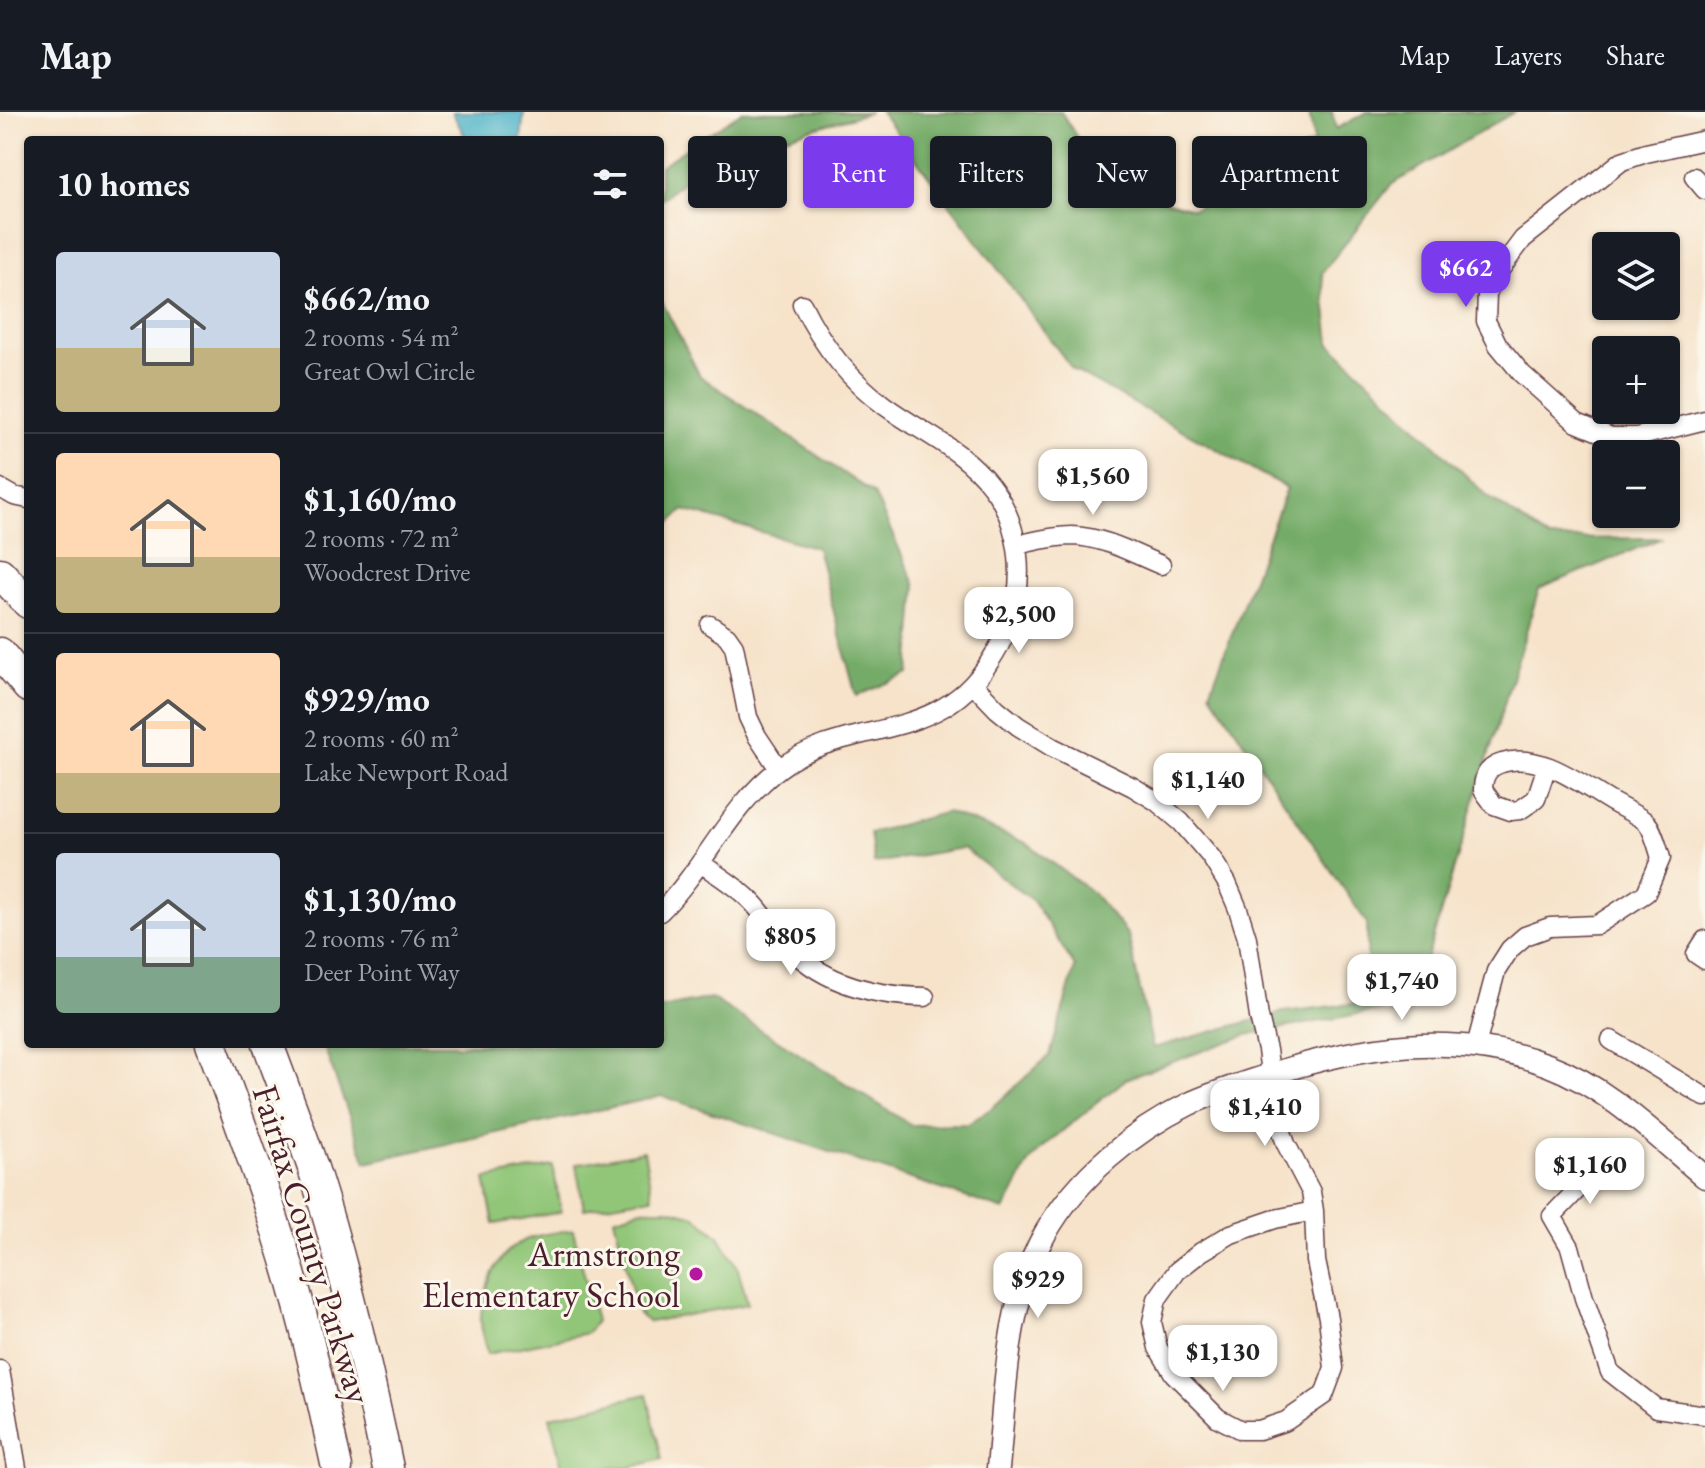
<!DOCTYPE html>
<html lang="en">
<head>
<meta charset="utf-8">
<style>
  :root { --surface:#171b24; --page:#20242c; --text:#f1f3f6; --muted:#9ea1a6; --line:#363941; --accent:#7c3aed }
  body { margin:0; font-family:"EB Garamond",serif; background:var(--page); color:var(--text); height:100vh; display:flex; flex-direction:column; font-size:30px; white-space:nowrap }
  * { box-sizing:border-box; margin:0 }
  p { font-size:26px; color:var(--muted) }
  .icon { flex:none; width:44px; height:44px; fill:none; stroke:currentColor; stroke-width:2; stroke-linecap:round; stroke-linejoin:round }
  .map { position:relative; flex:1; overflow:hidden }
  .side { position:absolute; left:24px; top:24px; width:640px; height:912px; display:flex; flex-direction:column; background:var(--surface); border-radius:8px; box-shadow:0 2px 6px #0004 }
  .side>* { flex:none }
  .top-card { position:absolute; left:688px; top:24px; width:760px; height:72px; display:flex; gap:16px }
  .tools { position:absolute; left:1592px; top:120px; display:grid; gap:16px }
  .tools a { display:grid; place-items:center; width:88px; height:88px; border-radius:8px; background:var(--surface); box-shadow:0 2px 6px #0004; font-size:40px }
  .price { position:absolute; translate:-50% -68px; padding:0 18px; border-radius:16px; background:#fff; color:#222; font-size:26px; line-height:52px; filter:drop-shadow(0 2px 4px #0008) }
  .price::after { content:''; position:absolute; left:50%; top:48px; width:24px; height:18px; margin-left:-12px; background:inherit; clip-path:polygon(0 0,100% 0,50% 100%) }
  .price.current { background:var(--accent); color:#fff }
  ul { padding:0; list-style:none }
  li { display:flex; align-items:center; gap:24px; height:200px; padding:0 32px }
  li+li { border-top:2px solid var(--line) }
  li span { display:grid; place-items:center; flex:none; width:224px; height:160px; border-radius:8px; color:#555 }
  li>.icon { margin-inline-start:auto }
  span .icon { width:96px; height:96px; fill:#fffc; stroke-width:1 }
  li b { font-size:34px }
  h2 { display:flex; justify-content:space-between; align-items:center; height:96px; padding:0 32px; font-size:34px }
  .tag { padding:0 28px; border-radius:8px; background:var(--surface); box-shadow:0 2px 6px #0004; font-size:28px; line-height:72px }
  .tag.current { background:var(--accent); color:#fff }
  header { display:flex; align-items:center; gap:48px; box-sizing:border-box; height:112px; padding:0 40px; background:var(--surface); border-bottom:2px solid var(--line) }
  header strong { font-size:38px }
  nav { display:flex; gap:44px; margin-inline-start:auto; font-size:28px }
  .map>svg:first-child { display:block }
</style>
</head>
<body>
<header>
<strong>Map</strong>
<nav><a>Map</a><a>Layers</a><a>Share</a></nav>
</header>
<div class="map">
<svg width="1705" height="1356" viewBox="0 0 1705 1356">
  <rect width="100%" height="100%" fill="#fbf7ec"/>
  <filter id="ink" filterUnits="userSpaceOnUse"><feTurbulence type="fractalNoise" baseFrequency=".0125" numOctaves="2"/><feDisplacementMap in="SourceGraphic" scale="16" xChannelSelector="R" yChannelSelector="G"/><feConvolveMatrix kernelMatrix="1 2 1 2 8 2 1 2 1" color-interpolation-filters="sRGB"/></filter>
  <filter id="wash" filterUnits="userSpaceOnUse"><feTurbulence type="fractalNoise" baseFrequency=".006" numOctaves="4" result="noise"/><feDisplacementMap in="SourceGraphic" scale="32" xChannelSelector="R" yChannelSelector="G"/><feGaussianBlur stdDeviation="1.8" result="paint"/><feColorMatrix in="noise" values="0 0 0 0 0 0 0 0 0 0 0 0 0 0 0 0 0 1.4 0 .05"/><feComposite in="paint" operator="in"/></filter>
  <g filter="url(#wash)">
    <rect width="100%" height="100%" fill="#f6e3ca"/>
    <path fill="#91c678" stroke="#6e7252" stroke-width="2" d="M644 1039 652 1085 584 1097 576 1052Z
      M553 1054 561 1100 494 1112 485 1067Z
      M642 1097H669L695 1104 718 1123 737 1154 748 1192 649 1210 638 1202 614 1106Z
      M573 1118 596 1209 587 1221 487 1242C485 1230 480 1216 481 1204 484 1175 496 1142 523 1129 538 1122 557 1120 573 1118Z
      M647 1282 662 1347 628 1356H562L550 1305Z"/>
    <path fill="#74ab68" stroke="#5f654a" stroke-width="2" d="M742 0H870L712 46 660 88V54Z
      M881 0H1061L1095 54 1150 85 1194 97 1314 30 1309 0H1332L1336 17 1367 0H1514L1391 73 1322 161 1330 231 1487 384 1549 427 1662 426 1539 477 1413 892 1246 923 1126 967 1044 1034 1030 1049 1004 1098 662 984 366 1050 323 932H454L458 934 470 932H660V896L711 886 911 1013 968 1012 992 996 1050 943 1075 855 1033 789 963 736 874 751 870 721 947 700 1026 731 1094 782 1128 823 1153 936 1283 900 1368 890 1367 811 1210 580 1287 376 1073 258Z
      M660 186 700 264 874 382 916 474 909 562 856 584 817 436 684 398 660 421Z"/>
    <path fill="#4ab2c8" stroke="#4a687a" stroke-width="2" d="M452 0H524L521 28H467Z"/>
  </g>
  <g filter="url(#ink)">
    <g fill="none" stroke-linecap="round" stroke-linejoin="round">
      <g stroke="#643c43" stroke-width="21">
        <path id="minor" d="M1705 28 1646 41 1622 49 1523 127 1499 159 1487 181 1486 209 1498 233 1522 262 1577 311 1611 325H1637L1705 308
          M1694 65 1705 78
          M0 376 14 384 28 387
          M1017 433C1035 429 1053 424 1072 424 1104 425 1132 441 1161 453
          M710 513 727 524 734 534 748 605 757 624 779 657
          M973 572 997 597 1018 614 1052 635 1133 675 1156 689 1181 710 1211 745 1227 771 1238 797 1247 826 1259 905 1267 938 1275 999 1286 1032 1311 1080 1314 1099 1316 1149 1328 1206 1334 1256 1324 1283 1286 1309 1259 1318H1241L1218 1306 1174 1262 1158 1236 1152 1210 1157 1187 1177 1159 1201 1140 1231 1122 1275 1107 1314 1099
          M700 751C717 762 734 773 749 787 763 800 772 817 785 831 821 871 872 884 925 885
          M660 800C705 756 729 694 780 656 848 605 938 634 990 549 1004 528 1013 508 1017 483 1023 446 1014 403 991 374 963 337 922 321 885 294 848 267 822 233 802 192
          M1705 828 1696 842 1705 848
          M1611 928 1705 985
          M1476 934 1496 859 1510 837 1525 824 1550 815 1597 813 1646 781 1661 746C1658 737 1653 717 1647 711 1642 705 1618 694 1610 689 1579 671 1539 639 1502 651 1488 655 1483 664 1483 678L1494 693 1511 699 1520 698 1536 687 1547 654
          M1598 1056 1552 1104 1570 1135 1584 1186 1610 1260 1656 1296 1705 1303
          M0 1258 17 1356"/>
      </g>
      <g stroke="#643c43" stroke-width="25">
        <path id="tertiary" d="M998 1356C1006 1277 1005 1191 1046 1120 1077 1066 1133 1019 1189 992 1215 980 1242 972 1269 963 1360 933 1456 918 1548 953 1609 976 1656 1024 1705 1065"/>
      </g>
      <g stroke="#643c43" stroke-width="33">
        <path id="trunk" d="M0 461 28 491
          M0 541 28 575
          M211 932C236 999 261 1067 282 1135 305 1208 321 1282 337 1356
          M268 932C283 974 300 1016 314 1059 345 1156 367 1256 388 1356"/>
      </g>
      <use href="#minor" stroke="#fff" stroke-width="18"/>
      <use href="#tertiary" stroke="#fff" stroke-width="22"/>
      <use href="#trunk" stroke="#fff" stroke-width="30"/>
    </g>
  </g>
  <circle fill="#b5179e" stroke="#fbf7ec" stroke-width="3" cx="696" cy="1162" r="8"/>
  <g text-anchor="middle" stroke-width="6" stroke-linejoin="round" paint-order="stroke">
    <g font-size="36" fill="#4a1f2b" stroke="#fbf7ec">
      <text transform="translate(313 1132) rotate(73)" y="13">Fairfax County Parkway</text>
    </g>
    <g font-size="36" fill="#4a1f2b" stroke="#fbf7ec" text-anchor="end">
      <text x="680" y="1154">Armstrong<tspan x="680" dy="41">Elementary School</tspan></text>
    </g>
  </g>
</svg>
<div class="tools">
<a><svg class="icon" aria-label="layers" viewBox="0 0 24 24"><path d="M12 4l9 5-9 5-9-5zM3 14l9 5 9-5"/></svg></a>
<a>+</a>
<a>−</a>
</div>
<b class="price current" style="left:1466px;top:197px">$662</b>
<b class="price" style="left:1093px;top:405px">$1,560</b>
<b class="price" style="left:1019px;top:543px">$2,500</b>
<b class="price" style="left:1208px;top:709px">$1,140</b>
<b class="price" style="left:791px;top:865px">$805</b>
<b class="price" style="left:1402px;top:910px">$1,740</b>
<b class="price" style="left:1265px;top:1036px">$1,410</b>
<b class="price" style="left:1590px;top:1094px">$1,160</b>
<b class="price" style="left:1038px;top:1208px">$929</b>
<b class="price" style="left:1223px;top:1281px">$1,130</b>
<div class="top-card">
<a class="tag">Buy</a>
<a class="tag current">Rent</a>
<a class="tag">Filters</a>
<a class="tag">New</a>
<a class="tag">Apartment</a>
</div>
<section class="side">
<h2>10 homes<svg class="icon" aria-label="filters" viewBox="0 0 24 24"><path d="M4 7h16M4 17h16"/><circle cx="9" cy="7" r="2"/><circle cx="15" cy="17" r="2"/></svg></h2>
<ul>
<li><span style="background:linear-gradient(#c9d6e8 60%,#c2b280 0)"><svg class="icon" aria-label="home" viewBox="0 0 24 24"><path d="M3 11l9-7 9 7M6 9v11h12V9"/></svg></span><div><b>$662/mo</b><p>2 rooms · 54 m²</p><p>Great Owl Circle</p></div></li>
<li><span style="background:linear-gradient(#ffd9b3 65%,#c2b280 0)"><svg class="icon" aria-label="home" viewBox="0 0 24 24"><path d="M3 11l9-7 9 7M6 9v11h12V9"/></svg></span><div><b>$1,160/mo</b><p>2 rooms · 72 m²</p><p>Woodcrest Drive</p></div></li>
<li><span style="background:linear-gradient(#ffd9b3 75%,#c2b280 0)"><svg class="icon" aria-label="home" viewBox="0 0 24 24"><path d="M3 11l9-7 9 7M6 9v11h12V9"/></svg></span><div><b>$929/mo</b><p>2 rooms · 60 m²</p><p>Lake Newport Road</p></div></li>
<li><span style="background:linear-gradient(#c9d6e8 65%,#7fa58c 0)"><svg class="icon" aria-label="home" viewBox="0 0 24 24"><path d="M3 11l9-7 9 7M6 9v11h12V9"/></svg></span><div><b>$1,130/mo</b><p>2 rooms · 76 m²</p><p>Deer Point Way</p></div></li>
</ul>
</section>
</div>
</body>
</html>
